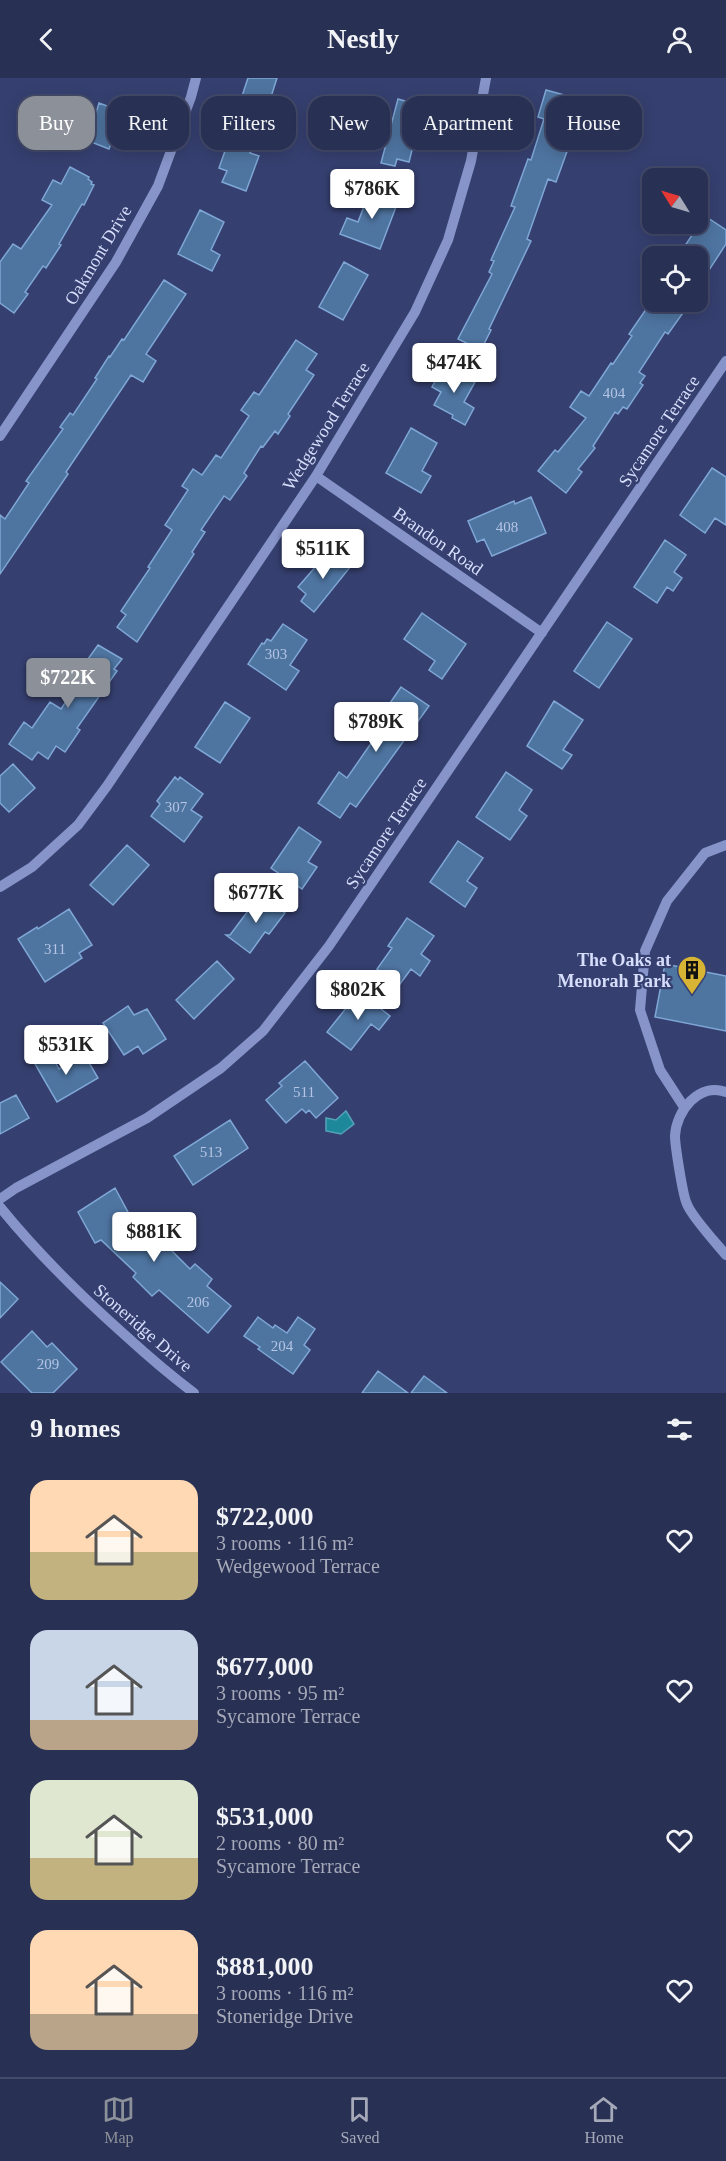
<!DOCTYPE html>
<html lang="en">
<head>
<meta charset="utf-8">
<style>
  :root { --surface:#283054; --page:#343c5e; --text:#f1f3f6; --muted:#a5a9b8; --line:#444b6b; --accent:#8c9099 }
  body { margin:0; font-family:Georgia,serif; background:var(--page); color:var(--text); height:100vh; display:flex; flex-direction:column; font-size:22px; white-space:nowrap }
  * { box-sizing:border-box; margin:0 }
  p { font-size:20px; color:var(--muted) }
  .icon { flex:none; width:33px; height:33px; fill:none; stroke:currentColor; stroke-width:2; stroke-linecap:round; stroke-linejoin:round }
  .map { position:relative; height:1315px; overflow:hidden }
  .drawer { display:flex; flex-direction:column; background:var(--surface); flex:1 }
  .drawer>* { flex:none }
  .top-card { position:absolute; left:18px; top:18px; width:690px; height:54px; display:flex; gap:12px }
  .needle { width:39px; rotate:307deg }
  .controls { position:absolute; left:642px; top:90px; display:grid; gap:12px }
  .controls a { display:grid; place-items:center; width:66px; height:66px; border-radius:12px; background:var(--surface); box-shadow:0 3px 15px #0003,0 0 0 2px var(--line); font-size:30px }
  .price { position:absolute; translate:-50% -51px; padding:0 14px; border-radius:6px; background:#fff; color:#222; font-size:20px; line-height:39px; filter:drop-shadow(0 2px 3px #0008) }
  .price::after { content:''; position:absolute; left:50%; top:36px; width:18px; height:14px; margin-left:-9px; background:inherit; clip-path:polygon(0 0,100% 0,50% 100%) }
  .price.selected { background:var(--accent); color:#fff }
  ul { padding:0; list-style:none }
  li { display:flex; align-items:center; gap:18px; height:150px; padding:0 30px }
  li span { display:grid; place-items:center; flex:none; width:168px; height:120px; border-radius:18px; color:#555 }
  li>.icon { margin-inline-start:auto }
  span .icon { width:72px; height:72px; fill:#fffc; stroke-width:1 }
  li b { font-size:26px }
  h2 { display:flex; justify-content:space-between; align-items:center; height:72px; padding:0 30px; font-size:26px }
  .tag { padding:0 21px; border-radius:18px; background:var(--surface); box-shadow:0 3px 15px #0003,0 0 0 2px var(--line); font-size:21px; line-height:54px }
  .tag.selected { background:var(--accent); color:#fff }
  header { display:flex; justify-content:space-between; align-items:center; height:78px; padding:0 30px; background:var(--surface); font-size:27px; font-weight:800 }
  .dock { display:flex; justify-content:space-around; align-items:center; height:84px; border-top:2px solid var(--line); background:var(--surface); font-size:16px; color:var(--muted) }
  .dock a { display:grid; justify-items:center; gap:3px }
  .dock .selected { color:var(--accent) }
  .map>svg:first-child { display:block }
</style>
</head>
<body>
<header><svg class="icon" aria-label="back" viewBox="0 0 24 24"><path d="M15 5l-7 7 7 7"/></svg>Nestly<svg class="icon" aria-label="person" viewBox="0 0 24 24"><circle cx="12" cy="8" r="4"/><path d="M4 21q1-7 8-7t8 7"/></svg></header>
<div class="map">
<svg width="726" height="1315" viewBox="0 0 726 1315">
  <rect width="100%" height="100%" fill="#364070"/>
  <path fill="#1e889b" stroke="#55a2b8" stroke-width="1.5" d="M346 1033 354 1046 341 1056 326 1053V1040L336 1042Z"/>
  <path fill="#4e74a0" stroke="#7fa7d6" stroke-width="1.5" d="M248 0H277L263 44 260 43 250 75 259 78 246 113 222 104 227 93 219 90 238 36H236Z
    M546 12 579 21 570 51 584 55 579 71 569 68 556 104 548 101 527 161 531 163 489 251 491 252 481 272 458 261 492 196 489 194 494 183 491 182 515 129 511 128 528 81 531 82 544 41 538 39Z
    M398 21 423 28 409 84 397 81 395 88 381 85Z
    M99 25 123 34 109 71 76 58 86 31 96 35Z
    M70 89 89 99 88 101 92 104 91 106 94 107 84 127 82 126 59 166 61 167 46 190 43 188 25 214 28 216 14 235 0 225V184L13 166 21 171 52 127 42 122 53 102 61 106Z
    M371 110 399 121 380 171 340 156 347 140 358 144Z
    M200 132 224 144 211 172 220 177 212 193 178 176Z
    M705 138 726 152V166L698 209V178H678Z
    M344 184 368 197 343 242 319 229Z
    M164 202 186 216 146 276 156 283 143 304 131 297 66 394 68 396 0 496V437L5 441 29 405 26 403 63 351 60 349 70 335 73 337 97 301 95 300 109 278 110 279 122 261 124 262Z
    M651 224H672L685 232 668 256 665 254 639 294 645 298 640 305 643 307 627 331 623 329 618 336 615 334 593 368 595 370 578 391 582 394 566 415 538 393 555 372 558 374 586 340 570 329 581 313 589 318 611 285 613 286 632 258 629 256Z
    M296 262 317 276 306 292 314 297 288 336 290 338 278 356 275 353 263 369 261 368 244 395 247 398 230 422 224 418 201 452 205 454 192 474 194 476 137 564 117 549 126 537 121 533 150 490 148 489 172 452 165 447 188 412 182 408 193 391 202 397 216 377 221 380 249 338 241 332 254 314 259 317Z
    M444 287 475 304 464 324 474 330 465 347 452 340 453 337 434 327 441 314 432 309Z
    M411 350 437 365 422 393 431 398 421 415 386 395Z
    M712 390 726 399V447L715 440 705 455 680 437Z
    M531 419 546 455 492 478 484 461 477 464 468 443 514 423 515 426Z
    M665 462 686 477 674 494 682 500 673 513 667 509 657 525 634 509Z
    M330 472 351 488 314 534 301 523 306 516 298 509Z
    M422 535 466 566 442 601 429 592 435 583 404 561Z
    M607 544 632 561 599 610 574 593Z
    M283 546 307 562 290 587 299 593 286 612 248 586 262 565 264 566 267 561 271 563Z
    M98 567 122 581 114 591 117 593 77 650 80 652 65 674 56 668 48 681 38 674 32 682 9 666 24 644 32 650 50 624 61 631 83 598 78 595Z
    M401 609 429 628 356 729 350 725 340 740 318 725 339 694 347 700 374 661 368 657Z
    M554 623 583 642 563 672 572 677 562 691 527 668Z
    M225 624 250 640 220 685 195 669Z
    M13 686 35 710 9 734 0 725V698Z
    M506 694 532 712 519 732 527 738 510 762 476 739Z
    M175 699 178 702 180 699 203 716 191 732 202 739 184 764 151 738 160 726 157 723Z
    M299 749 321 764 308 784 317 789 302 811 271 790Z
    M458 763 483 780 467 803 477 810 465 829 430 804Z
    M127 767 149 787 113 827 90 807Z
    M260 817 285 835 269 856 265 854 250 875 226 857H230Z
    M69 831 92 867 79 875 82 880 45 904 18 861 37 849 38 851Z
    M407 840 434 858 421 876 430 883 420 898 411 891 400 906 377 891 392 870 388 868Z
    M217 883 234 901 194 941 176 922Z
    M665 886 726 898V953L655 939Z
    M361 915 390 938 379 952 371 946 351 972 327 954 347 929 349 931Z
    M128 928 134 937 147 931 166 961 143 976 138 968 124 977 103 945Z
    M51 976 59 991 84 976 98 1000 57 1024 35 986Z
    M305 983 338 1020 316 1040 309 1032 306 1035 302 1031 286 1045 266 1022 282 1008 279 1005Z
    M16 1017 29 1040 0 1056V1025Z
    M230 1042 248 1070 193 1107 174 1078Z
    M115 1110 129 1136 121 1140 149 1168 158 1159 190 1191 195 1186 212 1201 207 1208 231 1228 208 1255 159 1212 152 1218 133 1199 136 1195 101 1162 95 1165 78 1134Z
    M0 1204 18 1221 0 1240Z
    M258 1239 273 1250 275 1247 287 1255 298 1239 315 1251 304 1267 310 1272 293 1296 258 1271 260 1269 244 1258Z
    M32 1253 47 1269 52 1265 77 1291 53 1315H32L1 1284Z
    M378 1293 408 1315H362Z
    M424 1298 447 1315H411Z"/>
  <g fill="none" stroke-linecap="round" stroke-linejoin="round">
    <path stroke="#8694c9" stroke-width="10" d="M0 358 116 184 158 108 191 19 196 0
      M316 398 542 555
      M0 809 32 789 78 747 107 708 316 398 415 234 448 162 471 83 486 0
      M726 1014C699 1004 676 1033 675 1058 675 1067 683 1119 687 1126 691 1138 717 1166 726 1177
      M684 1029 660 992 640 932 645 873 667 823 705 775 726 767
      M0 1121 16 1110 147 1040 221 990 263 953 329 868 726 283
      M0 1129C38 1176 81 1218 126 1258 148 1278 170 1297 194 1315"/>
  </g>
  <defs>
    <g id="building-pin" transform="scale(1.5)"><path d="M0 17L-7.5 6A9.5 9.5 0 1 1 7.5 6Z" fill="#d7b434" stroke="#364070"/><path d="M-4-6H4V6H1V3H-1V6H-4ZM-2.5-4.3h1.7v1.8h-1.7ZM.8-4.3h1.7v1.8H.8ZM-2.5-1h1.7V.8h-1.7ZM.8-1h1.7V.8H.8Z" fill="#111"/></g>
  </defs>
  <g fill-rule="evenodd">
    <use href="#building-pin" x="692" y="892"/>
  </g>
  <g text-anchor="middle" stroke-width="4.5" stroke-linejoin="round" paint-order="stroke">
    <g font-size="15" fill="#b4c4e4">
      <text x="614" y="320">404</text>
      <text x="507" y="454">408</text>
      <text x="276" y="581">303</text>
      <text x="176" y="734">307</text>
      <text x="55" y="876">311</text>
      <text x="304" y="1019">511</text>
      <text x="211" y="1079">513</text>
      <text x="198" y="1229">206</text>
      <text x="282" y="1273">204</text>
      <text x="48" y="1291">209</text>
    </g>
    <g font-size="18" fill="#d6defb" stroke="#364070">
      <text transform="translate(98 177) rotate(-59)" y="6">Oakmont Drive</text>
      <text transform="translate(326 348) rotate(-58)" y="6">Wedgewood Terrace</text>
      <text transform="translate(659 353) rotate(-56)" y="6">Sycamore Terrace</text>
      <text transform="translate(438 463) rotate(35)" y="6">Brandon Road</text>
      <text transform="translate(386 755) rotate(-56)" y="6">Sycamore Terrace</text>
      <text transform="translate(143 1250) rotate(41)" y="6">Stoneridge Drive</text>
    </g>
    <g font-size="18" font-weight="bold" fill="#d6defb" stroke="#364070" text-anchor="end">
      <text x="671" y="888">The Oaks at<tspan x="671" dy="21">Menorah Park</tspan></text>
    </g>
  </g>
</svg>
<div class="controls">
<a><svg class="needle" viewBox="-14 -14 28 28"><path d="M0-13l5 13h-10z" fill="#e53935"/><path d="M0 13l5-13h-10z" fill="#a5a9b8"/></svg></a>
<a><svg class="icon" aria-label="locate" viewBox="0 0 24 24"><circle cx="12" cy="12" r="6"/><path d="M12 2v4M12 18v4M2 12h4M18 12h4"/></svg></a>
</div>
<b class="price" style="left:372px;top:142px">$786K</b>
<b class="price" style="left:454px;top:316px">$474K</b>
<b class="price" style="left:323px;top:502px">$511K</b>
<b class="price selected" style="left:68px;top:631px">$722K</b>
<b class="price" style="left:376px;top:675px">$789K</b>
<b class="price" style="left:256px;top:846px">$677K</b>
<b class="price" style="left:358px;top:943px">$802K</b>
<b class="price" style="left:66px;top:998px">$531K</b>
<b class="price" style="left:154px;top:1185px">$881K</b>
<div class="top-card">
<a class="tag selected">Buy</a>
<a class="tag">Rent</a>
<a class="tag">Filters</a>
<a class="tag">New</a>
<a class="tag">Apartment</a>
<a class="tag">House</a>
</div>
</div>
<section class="drawer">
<h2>9 homes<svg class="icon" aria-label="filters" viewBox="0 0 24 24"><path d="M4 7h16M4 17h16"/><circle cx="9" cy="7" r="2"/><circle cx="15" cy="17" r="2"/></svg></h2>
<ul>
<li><span style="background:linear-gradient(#ffd9b3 60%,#c2b280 0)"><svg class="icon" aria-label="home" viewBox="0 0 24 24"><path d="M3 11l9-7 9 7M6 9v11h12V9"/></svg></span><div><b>$722,000</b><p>3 rooms · 116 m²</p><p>Wedgewood Terrace</p></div><svg class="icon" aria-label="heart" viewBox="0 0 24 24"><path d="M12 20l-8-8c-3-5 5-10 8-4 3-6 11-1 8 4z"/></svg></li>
<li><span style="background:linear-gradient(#c9d6e8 75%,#b9a48a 0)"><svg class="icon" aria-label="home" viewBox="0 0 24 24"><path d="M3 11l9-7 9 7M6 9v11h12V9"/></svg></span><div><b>$677,000</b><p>3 rooms · 95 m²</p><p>Sycamore Terrace</p></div><svg class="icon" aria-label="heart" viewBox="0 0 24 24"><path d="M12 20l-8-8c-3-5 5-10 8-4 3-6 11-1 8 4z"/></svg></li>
<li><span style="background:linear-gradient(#dfe7d0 65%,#c2b280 0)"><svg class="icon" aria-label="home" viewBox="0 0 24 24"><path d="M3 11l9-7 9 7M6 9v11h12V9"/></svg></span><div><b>$531,000</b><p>2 rooms · 80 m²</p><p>Sycamore Terrace</p></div><svg class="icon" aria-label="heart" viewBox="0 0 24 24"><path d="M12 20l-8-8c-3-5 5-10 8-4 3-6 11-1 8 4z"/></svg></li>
<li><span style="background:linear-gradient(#ffd9b3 70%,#b9a48a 0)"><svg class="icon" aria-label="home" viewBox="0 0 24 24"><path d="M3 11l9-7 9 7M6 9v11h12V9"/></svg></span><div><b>$881,000</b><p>3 rooms · 116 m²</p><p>Stoneridge Drive</p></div><svg class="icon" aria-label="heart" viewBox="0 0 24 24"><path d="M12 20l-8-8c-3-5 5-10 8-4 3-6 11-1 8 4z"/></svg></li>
</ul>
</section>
<nav class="dock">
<a class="selected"><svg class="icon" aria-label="map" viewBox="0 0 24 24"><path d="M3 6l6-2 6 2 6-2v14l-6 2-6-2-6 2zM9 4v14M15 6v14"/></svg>Map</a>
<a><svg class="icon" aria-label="saved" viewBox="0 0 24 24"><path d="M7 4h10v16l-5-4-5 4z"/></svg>Saved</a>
<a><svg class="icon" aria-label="home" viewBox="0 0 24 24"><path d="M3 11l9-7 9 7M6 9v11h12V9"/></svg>Home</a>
</nav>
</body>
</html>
